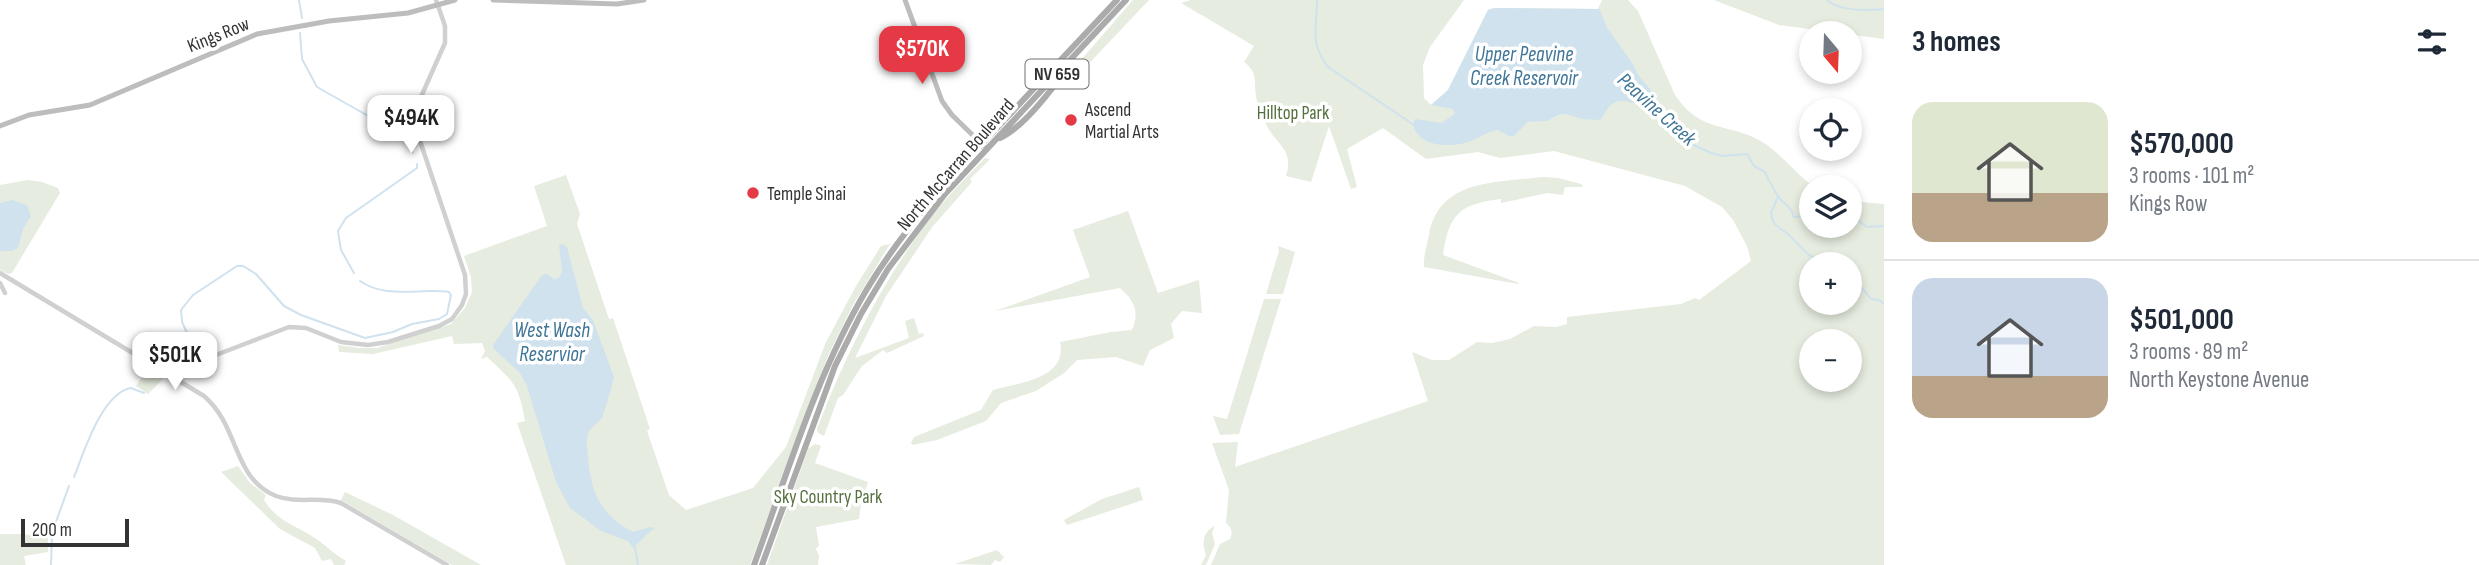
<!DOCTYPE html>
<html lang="en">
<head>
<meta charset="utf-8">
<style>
  :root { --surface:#fff; --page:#f6f6f7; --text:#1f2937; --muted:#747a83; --line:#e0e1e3; --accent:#e63946 }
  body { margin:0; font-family:"Sofia Sans Condensed",sans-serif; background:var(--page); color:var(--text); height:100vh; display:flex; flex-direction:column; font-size:26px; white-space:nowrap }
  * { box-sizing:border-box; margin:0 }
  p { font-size:23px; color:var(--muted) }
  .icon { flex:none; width:38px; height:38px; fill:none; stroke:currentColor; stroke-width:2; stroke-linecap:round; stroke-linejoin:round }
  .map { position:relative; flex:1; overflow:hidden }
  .drawer { display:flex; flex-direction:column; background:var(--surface); width:595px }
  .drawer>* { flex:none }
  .needle { width:46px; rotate:161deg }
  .fabs { position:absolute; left:1799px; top:21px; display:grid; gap:14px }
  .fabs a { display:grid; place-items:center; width:63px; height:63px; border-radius:50%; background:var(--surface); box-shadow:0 4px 10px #0003; font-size:35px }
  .scale { position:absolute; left:21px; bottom:18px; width:108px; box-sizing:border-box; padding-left:7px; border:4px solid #333; border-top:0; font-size:19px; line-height:24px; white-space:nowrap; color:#333; -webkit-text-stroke:5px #fff; paint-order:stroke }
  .price { position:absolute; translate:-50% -60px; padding:0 16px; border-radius:14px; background:#fff; color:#222; font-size:23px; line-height:46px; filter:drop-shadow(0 2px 4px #0008) }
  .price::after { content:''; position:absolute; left:50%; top:42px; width:21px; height:16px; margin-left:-10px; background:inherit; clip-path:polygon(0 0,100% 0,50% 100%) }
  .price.active { background:var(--accent); color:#fff }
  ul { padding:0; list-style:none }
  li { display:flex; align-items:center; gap:21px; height:175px; padding:0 28px }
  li+li { border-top:2px solid var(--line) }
  li span { display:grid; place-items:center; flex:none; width:196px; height:140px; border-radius:21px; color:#555 }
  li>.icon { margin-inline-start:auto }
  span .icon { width:84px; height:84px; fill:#fffc; stroke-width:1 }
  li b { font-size:30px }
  h2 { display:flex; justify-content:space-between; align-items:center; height:84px; padding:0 28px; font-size:30px }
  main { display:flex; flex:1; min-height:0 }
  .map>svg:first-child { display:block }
</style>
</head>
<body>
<main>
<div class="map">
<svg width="1884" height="565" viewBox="0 0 1884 565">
  <rect width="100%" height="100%" fill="#fff"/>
  <path fill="#e6ecdf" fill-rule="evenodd" d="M1133 0H1149L1079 74 1074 68Z
    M1191 0H1464L1430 47 1423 65 1424 98 1431 105 1448 90 1488 10 1494 8 1598 9 1602 0H1628L1638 11 1675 95C1703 136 1730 121 1764 143 1782 155 1796 174 1814 187H1811V226H1850V201L1884 204V565H1211L1220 544 1230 539C1233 532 1232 528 1226 523L1229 490 1212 443 1238 442 1235 467 1428 401 1412 352 1432 360H1449L1477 342 1492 343 1510 339 1534 326 1556 327 1567 324V317L1681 304 1695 298 1699 300 1751 261 1747 246 1733 220 1722 207 1685 186 1554 151 1500 158 1478 152 1426 159 1383 128 1347 149 1357 187 1351 189 1329 126 1311 182 1286 176C1295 148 1274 144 1265 122 1262 114 1257 105 1256 96 1254 81 1258 72 1244 62L1254 46 1181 3ZM1811 264H1850V303H1811ZM1811 341H1850V380H1811Z
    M1714 0H1884V39L1779 25Z
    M985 158 990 159 970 179 972 182 933 226 886 296 855 358 909 338 905 321 914 318 919 334 923 333 924 336 887 353 883 350 862 366 843 395 838 398 824 436 818 433 817 429C845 355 880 286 927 222 944 199 965 179 985 158Z
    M566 175 580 214 577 224 609 319 613 318 650 429 647 431 669 495 686 510 753 488 786 447 826 342 856 286 881 246 890 244 853 305 828 356 750 565H566L517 423 525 421C519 385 513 381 487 357L481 359 485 351 482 343 454 344 452 336 373 354 339 352 338 345 359 348H377L451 324 465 308 472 292 471 277 464 256 547 226 534 186Z
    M1543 177 1558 178 1581 184 1583 187H1565L1563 195 1548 193 1501 203V199C1460 204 1449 213 1443 255L1519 283 1518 284 1424 267C1423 257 1427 245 1429 235 1439 178 1498 183 1543 177Z
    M27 180 42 182 58 188 60 193 12 273 8 274 0 270V185Z
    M1128 211 1158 293 1199 280 1202 313 1182 311 1171 324 1174 338 1150 350 1143 366 1116 357 1077 360 1064 373 1036 391 1001 403 986 421 937 440 913 445 911 443 914 437 981 410 993 390C1018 383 1068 379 1060 342L1111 332 1132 330C1140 312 1134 300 1120 288L995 311 1090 277 1073 230Z
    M1278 246 1295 252 1283 294H1266L1279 251Z
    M1264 299H1281L1239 434 1220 435 1213 416 1227 419Z
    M149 367 164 378 148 394 136 386Z
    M815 444 821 446 815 463 868 482 861 503 859 519 816 527 819 545 816 549 819 556 818 565H767L808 449Z
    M238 466 250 483 266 495 264 500C278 524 305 528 323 544 331 550 337 556 346 561L344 565H334L331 559 322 561 315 548 280 529 221 472Z
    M1139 487 1143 500 1067 525 1064 520 1102 499Z
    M345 492 393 515 481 565H452L341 500Z
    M1215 526 1212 533 1215 544 1206 565H1201L1206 555C1202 543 1202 532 1215 526Z
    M0 534H22L48 537V552L24 556 26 565H0Z
    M997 550 1004 557 1000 562 995 560 991 565 955 564Z"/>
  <path fill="#cfe2ee" d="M1494 8 1599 9 1608 29 1633 64 1639 76 1656 96 1659 110 1656 113C1645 108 1622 94 1611 105 1606 109 1605 115 1600 120L1582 119 1566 114 1558 115 1547 121 1528 122 1514 136H1509L1498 130C1488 131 1481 137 1471 141 1453 148 1417 148 1413 124L1415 119 1441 123 1455 114 1453 109 1431 105 1448 90 1488 10Z
    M12 200 27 205 31 216 23 229 18 248 12 251H0V203Z
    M562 244 567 247 583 308 593 320 614 377C614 381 603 416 602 418 597 424 590 427 588 434 585 442 588 448 588 456 591 492 599 514 633 532L651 527 654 528 633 548 628 541 601 531 570 508 556 482 527 386 520 373 494 349 493 345 542 275 547 274 554 279 559 278 562 272 559 245Z"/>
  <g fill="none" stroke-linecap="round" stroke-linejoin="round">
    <path stroke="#cfe2ee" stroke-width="2" d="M299 0 302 18
      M1317 0C1317 28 1309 42 1328 67L1414 125
      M1827 0C1838 11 1869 11 1884 9
      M300 33 302 59 317 87 377 121 382 123H403L413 153
      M1656 111 1669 120H1674L1679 133 1687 142 1711 153 1723 156 1747 154 1754 166 1765 172C1767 177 1776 194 1780 199 1787 206 1791 207 1794 217L1807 216 1811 218
      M1778 197 1771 213C1772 216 1772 220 1774 223 1778 228 1783 230 1788 234 1797 242 1809 260 1822 260L1825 264
      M1850 220 1856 219 1867 227 1884 226
      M1828 226H1835
      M354 273 341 250 338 231 346 218 417 168V164
      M1850 290 1863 289 1871 299 1879 300 1884 304
      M189 353V337L182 322 181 310 193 295 237 266H243L256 274 284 306 301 315 365 338 393 332 412 324 439 319 447 314 451 295 449 292C420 288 385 299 360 281
      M74 477C84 452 102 393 131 388L144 393
      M53 530 69 486
      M635 547 638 565
      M51 565 52 534"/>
    <path stroke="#d0d0d0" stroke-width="4.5" d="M0 273 204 396C240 427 232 478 276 496 297 504 320 496 341 503L447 565
      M0 283 5 293
      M174 377 203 360 289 327 306 328 341 342 368 345 388 342 439 326 452 319 462 305 466 294 465 275 412 117 445 43V26L436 0"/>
    <path stroke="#bdbdbd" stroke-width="5" d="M493 0 617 4 644 0
      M905 0 942 101 952 115 987 149
      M0 126 29 115 90 105 257 34 329 21 408 13 455 0"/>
    <path stroke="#ababab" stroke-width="6" d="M1000 138C1024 127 1050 92 1065 71
      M754 565C788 472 816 375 867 289 899 236 939 189 982 144 1027 96 1072 48 1117 0
      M762 565 835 366 861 314 888 269 945 194 1126 0"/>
  </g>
  <g fill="#e63946" stroke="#fff" stroke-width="2.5">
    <circle cx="1071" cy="120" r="7"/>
    <circle cx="753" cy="193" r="7"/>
  </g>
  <g text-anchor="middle" stroke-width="7" stroke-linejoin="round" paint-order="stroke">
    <rect fill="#fff" stroke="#707070" stroke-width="2" x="1025.5" y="59.5" width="63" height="29" rx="5"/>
    <g font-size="18" font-weight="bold" fill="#333">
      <text x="1057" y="80">NV 659</text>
    </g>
    <g font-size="19" fill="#333" stroke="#fff">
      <text transform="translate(218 34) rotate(-22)" y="7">Kings Row</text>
      <text transform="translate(955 164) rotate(-49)" y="7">North McCarran Boulevard</text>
    </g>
    <g font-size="19" fill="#333" stroke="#fff" text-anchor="start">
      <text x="1085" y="116">Ascend<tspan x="1085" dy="22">Martial Arts</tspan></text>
      <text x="767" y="200">Temple Sinai</text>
    </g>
    <g font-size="19" fill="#56703f" stroke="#fff">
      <text x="1293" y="119">Hilltop Park</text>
      <text x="828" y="503">Sky Country Park</text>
    </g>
    <g font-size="21" font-style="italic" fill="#3f7597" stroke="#fff">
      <text x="1524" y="61">Upper Peavine<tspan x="1524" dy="24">Creek Reservoir</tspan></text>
      <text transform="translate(1657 109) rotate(42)" y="7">Peavine Creek</text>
      <text x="552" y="337">West Wash<tspan x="552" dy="24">Reservior</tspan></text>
    </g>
  </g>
</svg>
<div class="fabs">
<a><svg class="needle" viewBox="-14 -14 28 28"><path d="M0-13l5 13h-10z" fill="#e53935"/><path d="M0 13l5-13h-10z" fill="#747a83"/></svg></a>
<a><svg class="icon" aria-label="locate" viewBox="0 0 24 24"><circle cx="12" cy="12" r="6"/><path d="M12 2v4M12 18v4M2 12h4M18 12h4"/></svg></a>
<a><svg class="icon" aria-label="layers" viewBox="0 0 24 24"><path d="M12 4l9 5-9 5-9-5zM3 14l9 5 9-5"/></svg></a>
<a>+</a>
<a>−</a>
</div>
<div class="scale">200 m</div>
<b class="price active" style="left:922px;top:86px">$570K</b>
<b class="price" style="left:411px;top:155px">$494K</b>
<b class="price" style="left:175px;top:392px">$501K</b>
</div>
<section class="drawer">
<h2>3 homes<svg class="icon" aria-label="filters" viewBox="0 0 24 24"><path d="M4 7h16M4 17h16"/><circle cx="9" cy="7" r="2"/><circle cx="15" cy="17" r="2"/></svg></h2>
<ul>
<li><span style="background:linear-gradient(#dfe7d0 65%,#b9a48a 0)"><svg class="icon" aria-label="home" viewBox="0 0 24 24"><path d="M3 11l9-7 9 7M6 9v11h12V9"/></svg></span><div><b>$570,000</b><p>3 rooms · 101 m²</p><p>Kings Row</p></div></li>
<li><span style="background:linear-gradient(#c9d6e8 70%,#b9a48a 0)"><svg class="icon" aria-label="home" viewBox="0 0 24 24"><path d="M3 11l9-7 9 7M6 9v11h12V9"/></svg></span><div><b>$501,000</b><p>3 rooms · 89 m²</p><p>North Keystone Avenue</p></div></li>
</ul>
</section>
</main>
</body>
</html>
